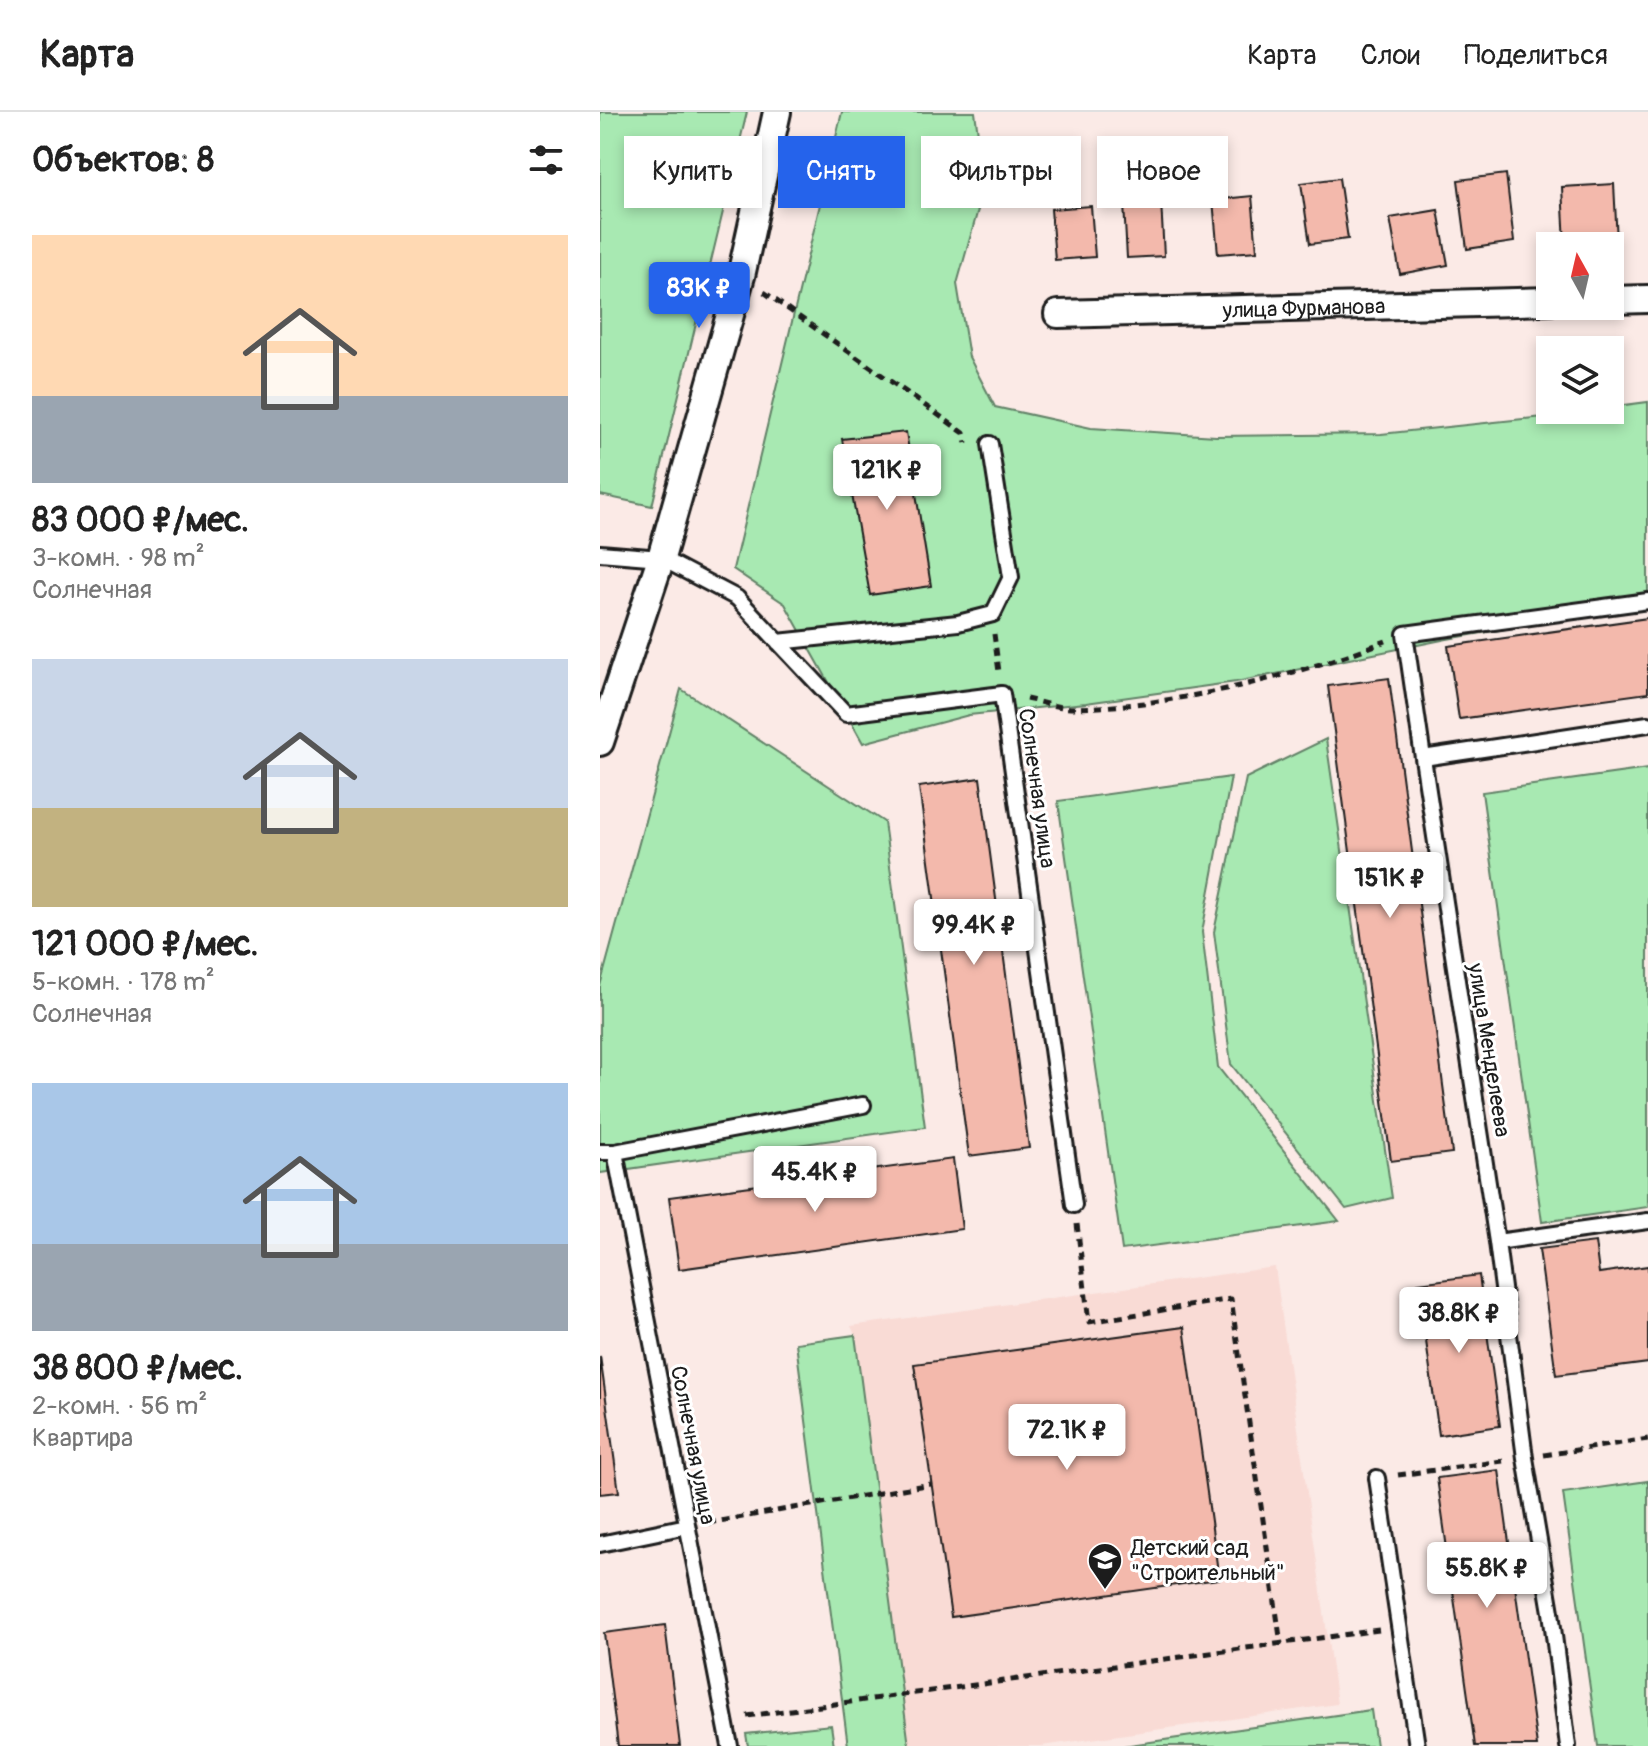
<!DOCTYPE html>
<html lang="ru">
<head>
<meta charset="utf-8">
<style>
  :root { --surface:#fff; --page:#f6f6f6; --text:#222; --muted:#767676; --line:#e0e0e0; --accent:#2563eb }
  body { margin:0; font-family:Pangolin,sans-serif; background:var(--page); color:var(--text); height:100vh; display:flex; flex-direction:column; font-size:30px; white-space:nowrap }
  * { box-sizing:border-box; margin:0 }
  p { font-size:26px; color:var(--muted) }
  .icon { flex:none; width:44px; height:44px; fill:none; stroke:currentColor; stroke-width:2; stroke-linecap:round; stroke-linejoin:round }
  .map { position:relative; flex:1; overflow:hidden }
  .side { display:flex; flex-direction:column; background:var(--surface); width:600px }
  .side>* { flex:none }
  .top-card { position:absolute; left:24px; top:24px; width:760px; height:72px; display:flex; gap:16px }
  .needle { width:52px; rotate:352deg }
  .controls { position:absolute; left:936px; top:120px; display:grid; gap:16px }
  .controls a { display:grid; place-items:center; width:88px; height:88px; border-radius:0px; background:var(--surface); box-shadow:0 4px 12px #0003; font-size:40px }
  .price { position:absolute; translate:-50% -68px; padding:0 18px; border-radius:8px; background:#fff; color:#222; font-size:26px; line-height:52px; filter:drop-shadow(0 2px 4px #0008) }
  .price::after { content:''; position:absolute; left:50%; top:48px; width:24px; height:18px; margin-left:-12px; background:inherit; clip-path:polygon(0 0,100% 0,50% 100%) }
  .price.active { background:var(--accent); color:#fff }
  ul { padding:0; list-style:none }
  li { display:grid; align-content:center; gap:16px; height:424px; padding:0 32px }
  li span { display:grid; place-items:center; height:248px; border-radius:0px; color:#555 }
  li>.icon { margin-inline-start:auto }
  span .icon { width:144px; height:144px; fill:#fffc; stroke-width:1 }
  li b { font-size:34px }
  h2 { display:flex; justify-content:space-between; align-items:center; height:96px; padding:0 32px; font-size:34px }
  .pill { padding:0 28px; border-radius:0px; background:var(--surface); box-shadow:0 4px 12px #0003; font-size:28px; line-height:72px }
  .pill.active { background:var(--accent); color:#fff }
  header { display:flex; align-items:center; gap:48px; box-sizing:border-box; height:112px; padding:0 40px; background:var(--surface); border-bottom:2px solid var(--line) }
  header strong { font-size:38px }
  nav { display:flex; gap:44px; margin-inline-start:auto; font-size:28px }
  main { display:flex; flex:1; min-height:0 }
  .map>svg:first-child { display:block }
</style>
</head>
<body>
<header>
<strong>Карта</strong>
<nav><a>Карта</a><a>Слои</a><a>Поделиться</a></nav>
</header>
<main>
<section class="side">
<h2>Объектов: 8<svg class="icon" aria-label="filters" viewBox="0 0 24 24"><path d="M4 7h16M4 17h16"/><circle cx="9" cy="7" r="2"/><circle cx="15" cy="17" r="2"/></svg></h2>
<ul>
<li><span style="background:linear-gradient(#ffd9b3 65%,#9aa5b1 0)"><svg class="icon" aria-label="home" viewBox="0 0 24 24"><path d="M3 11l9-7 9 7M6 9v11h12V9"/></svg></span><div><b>83 000 ₽/мес.</b><p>3-комн. · 98 m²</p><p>Солнечная</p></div></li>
<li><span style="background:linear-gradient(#c9d6e8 60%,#c2b280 0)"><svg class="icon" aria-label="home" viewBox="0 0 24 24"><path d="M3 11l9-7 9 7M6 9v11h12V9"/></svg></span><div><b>121 000 ₽/мес.</b><p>5-комн. · 178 m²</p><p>Солнечная</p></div></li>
<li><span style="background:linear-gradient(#a9c7e8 65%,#9aa5b1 0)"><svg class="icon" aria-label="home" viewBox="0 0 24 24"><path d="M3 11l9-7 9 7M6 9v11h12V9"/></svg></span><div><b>38 800 ₽/мес.</b><p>2-комн. · 56 m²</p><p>Квартира</p></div></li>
</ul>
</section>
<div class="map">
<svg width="1048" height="1634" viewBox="0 0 1048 1634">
  <rect width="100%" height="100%" fill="#fbeae6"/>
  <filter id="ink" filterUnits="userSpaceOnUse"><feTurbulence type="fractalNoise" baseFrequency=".0125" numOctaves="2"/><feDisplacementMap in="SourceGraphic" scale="16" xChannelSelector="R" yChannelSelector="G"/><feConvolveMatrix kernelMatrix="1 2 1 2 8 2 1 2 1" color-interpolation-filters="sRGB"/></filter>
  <g filter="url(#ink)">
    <path fill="#f9dbd5" d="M675 1155 737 1592 442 1634H309L255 1223 251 1214Z"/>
    <path fill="#a8e9b2" stroke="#628267" stroke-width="2" d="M0 0H147L52 394 0 383Z
      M242 0H375L385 73 357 172 369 245 395 295 491 316 616 324 781 322 1010 298V295L1048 290V495L1004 500 847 527 636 570 486 591 369 603 263 631 185 492 133 457Z
      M81 577 284 710 325 1015 0 1061V874Z
      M726 627 792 1086 746 1097 631 952 614 820 646 666Z
      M1048 657V1095L942 1110 882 680Z
      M631 665 602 820 618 955 739 1109 522 1138 458 689Z
      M255 1223 309 1634H248L196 1231Z
      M1048 1369V1634H998L963 1381Z
      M771 1598 776 1634H523Z
      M231 1613 234 1634H148L146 1622Z"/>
    <path fill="#f3b9ac" stroke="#1c1c1c" stroke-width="2" d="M906 62 914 130 867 137 858 68Z
      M739 66 748 127 710 132 701 71Z
      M1014 72 1017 129 965 132 962 75Z
      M652 84 657 139 618 142 613 88Z
      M561 89 564 144 527 146 524 92Z
      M491 94 495 145 455 148 451 97Z
      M838 98 848 153 800 162 790 106Z
      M306 320 331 474 270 483 242 327Z
      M1048 506V581L859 607 848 534Z
      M789 566 852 1041 791 1049 728 574Z
      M380 666 429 1036 369 1044 319 675Z
      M353 1047 362 1117 79 1157 69 1085Z
      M995 1130 999 1161 1048 1154V1251L956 1263 939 1137Z
      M879 1163 900 1314 839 1323 818 1171Z
      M584 1215 619 1467 351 1505 314 1252Z
      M0 1244 19 1380 0 1382Z
      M899 1358 937 1634H875L837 1366Z
      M65 1513 80 1634H18L4 1521Z"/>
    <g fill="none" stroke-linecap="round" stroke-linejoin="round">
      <g stroke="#1c1c1c" stroke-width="20">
        <path id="service" d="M0 441 61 446 137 486 246 602 402 582 474 1093
          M178 530 358 511 393 502 411 465 390 332
          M823 646 805 522 1048 489
          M0 1040H15L263 993
          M15 1040 130 1634
          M897 1130 1048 1109
          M777 1366 817 1634
          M0 1432 87 1414
          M968 1634 951 1500 925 1346 897 1130 823 646 1048 612"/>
      </g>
      <g stroke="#1c1c1c" stroke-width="32">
        <g id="minor">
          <path d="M1010 188 1048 187"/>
          <path id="s1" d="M458 202 950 189"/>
          <path d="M0 630 61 446 141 164 177 0"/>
        </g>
      </g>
      <path stroke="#1c1c1c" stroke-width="5" stroke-dasharray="8 6" stroke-linecap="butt" d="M164 180 364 321 366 331
        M394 522 399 560
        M426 587C441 590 458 596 474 596 577 594 690 566 786 529
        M477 1112 489 1210 631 1187 681 1532
        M944 1343 1048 1327
        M798 1363 903 1349
        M108 1411 331 1372
        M147 1604 779 1518"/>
      <use href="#service" stroke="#fff" stroke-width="14"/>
      <use href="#minor" stroke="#fff" stroke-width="26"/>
    </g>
  </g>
  <defs>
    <g id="school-pin" transform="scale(1.8)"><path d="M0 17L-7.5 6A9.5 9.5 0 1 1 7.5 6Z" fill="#1c1c1c" stroke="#fff"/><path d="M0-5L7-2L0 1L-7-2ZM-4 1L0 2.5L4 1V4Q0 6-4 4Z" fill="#fff"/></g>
  </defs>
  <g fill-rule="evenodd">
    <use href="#school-pin" x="505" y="1448"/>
  </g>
  <g text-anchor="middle" stroke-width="6" stroke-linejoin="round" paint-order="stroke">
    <g font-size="22" fill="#1c1c1c" stroke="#fff">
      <text dy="8" stroke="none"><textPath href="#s1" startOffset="246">улица Фурманова</textPath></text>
      <text transform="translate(438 676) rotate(82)" y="8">Солнечная улица</text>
      <text transform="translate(890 938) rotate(81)" y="8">улица Менделеева</text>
      <text transform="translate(94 1333) rotate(79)" y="8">Солнечная улица</text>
    </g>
    <g font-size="22" fill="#1c1c1c" stroke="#fff" text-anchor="start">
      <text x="531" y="1443">Детский сад<tspan x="531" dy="25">"Строительный"</tspan></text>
    </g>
  </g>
</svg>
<div class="controls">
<a><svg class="needle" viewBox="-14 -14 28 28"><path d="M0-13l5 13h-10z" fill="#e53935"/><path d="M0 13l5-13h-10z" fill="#767676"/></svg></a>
<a><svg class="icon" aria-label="layers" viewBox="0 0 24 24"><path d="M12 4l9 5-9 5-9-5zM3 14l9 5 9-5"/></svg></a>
</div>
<b class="price active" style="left:99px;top:218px">83K ₽</b>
<b class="price" style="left:287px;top:400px">121K ₽</b>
<b class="price" style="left:790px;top:808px">151K ₽</b>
<b class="price" style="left:374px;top:855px">99.4K ₽</b>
<b class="price" style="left:215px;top:1102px">45.4K ₽</b>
<b class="price" style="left:859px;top:1243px">38.8K ₽</b>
<b class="price" style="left:467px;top:1360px">72.1K ₽</b>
<b class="price" style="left:887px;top:1498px">55.8K ₽</b>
<div class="top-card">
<a class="pill">Купить</a>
<a class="pill active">Снять</a>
<a class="pill">Фильтры</a>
<a class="pill">Новое</a>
</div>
</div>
</main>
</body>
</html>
